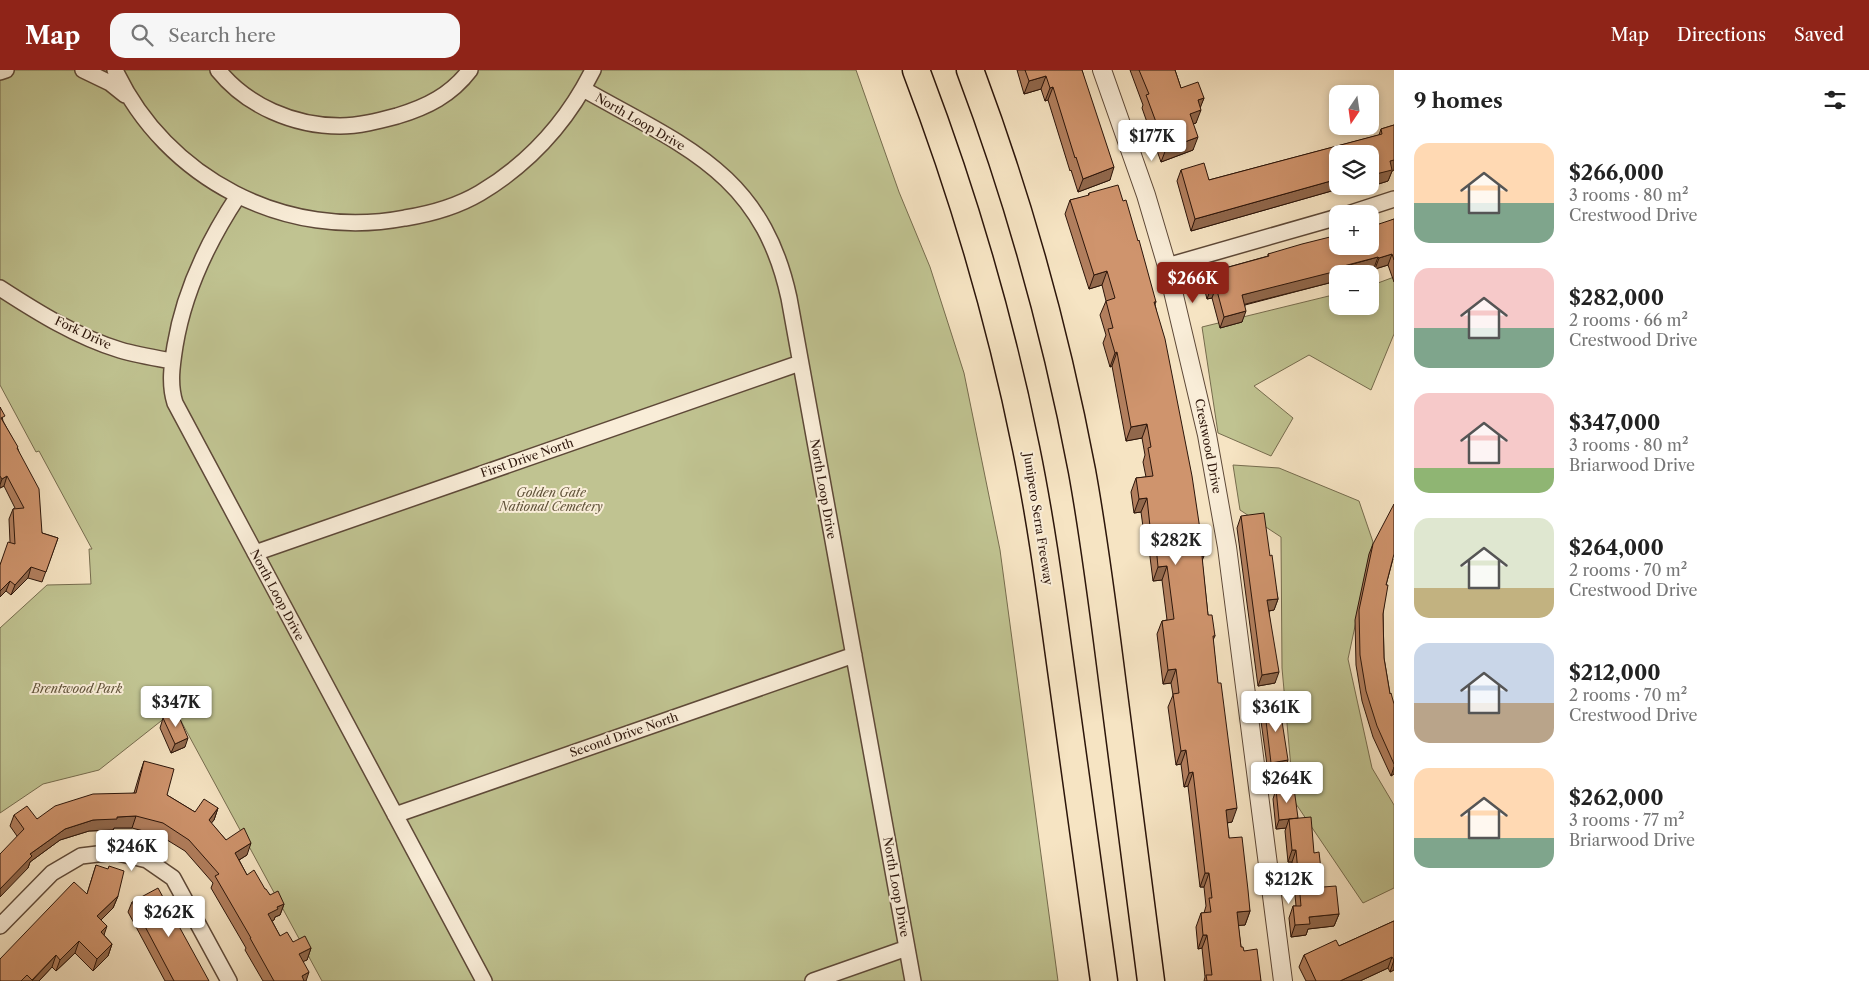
<!DOCTYPE html>
<html lang="en">
<head>
<meta charset="utf-8">
<style>
  :root { --surface:#fff; --page:#f6f6f6; --text:#222; --muted:#767676; --accent:#8f2418 }
  body { margin:0; font-family:"Libre Caslon Text",serif; background:var(--page); color:var(--text); height:100vh; display:flex; flex-direction:column; font-size:19px; white-space:nowrap }
  * { box-sizing:border-box; margin:0 }
  p { font-size:16px; color:var(--muted) }
  .icon { flex:none; width:28px; height:28px; fill:none; stroke:currentColor; stroke-width:2; stroke-linecap:round; stroke-linejoin:round }
  .map { position:relative; flex:1; overflow:hidden }
  .side { display:flex; flex-direction:column; background:var(--surface); width:475px }
  .side>* { flex:none }
  .needle { width:32px; rotate:193deg }
  .tools { position:absolute; left:1329px; top:15px; display:grid; gap:10px }
  .tools a { display:grid; place-items:center; width:50px; height:50px; border-radius:10px; background:var(--surface); box-shadow:0 2px 8px #0003; font-size:25px }
  .price { position:absolute; translate:-50% -42px; padding:0 11px; border-radius:5px; background:#fff; color:#222; font-size:16px; line-height:32px; filter:drop-shadow(0 1px 2px #0008) }
  .price::after { content:''; position:absolute; left:50%; top:30px; width:15px; height:11px; margin-left:-8px; background:inherit; clip-path:polygon(0 0,100% 0,50% 100%) }
  .price.current { background:var(--accent); color:#fff }
  ul { padding:0; list-style:none }
  li { display:flex; align-items:center; gap:15px; height:125px; padding:0 20px }
  li span { display:grid; place-items:center; flex:none; width:140px; height:100px; border-radius:15px; color:#555 }
  li>.icon { margin-inline-start:auto }
  span .icon { width:60px; height:60px; fill:#fffc; stroke-width:1 }
  li b { font-size:21px }
  h2 { display:flex; justify-content:space-between; align-items:center; height:60px; padding:0 20px; font-size:21px }
  header { display:flex; align-items:center; gap:30px; box-sizing:border-box; height:70px; padding:0 25px; background:var(--accent); color:#fff }
  header strong { font-size:24px }
  nav { display:flex; gap:28px; margin-inline-start:auto; font-size:18px }
  .search { width:350px; height:45px; background:var(--page); display:flex; align-items:center; gap:12px; box-sizing:border-box; padding:0 18px; border-radius:15px; color:var(--muted); font-size:19px }
  main { display:flex; flex:1; min-height:0 }
  .map>svg:first-child { display:block }
</style>
</head>
<body>
<header>
<strong>Map</strong>
<div class="search"><svg class="icon" aria-label="search" viewBox="0 0 24 24"><circle cx="10" cy="10" r="6"/><path d="M15 15l6 6"/></svg>Search here</div>
<nav><a>Map</a><a>Directions</a><a>Saved</a></nav>
</header>
<main>
<div class="map">
<svg width="1394" height="911" viewBox="0 0 1394 911">
  <rect width="100%" height="100%" fill="#f6e4c3"/>
  <filter id="stains"><feTurbulence type="fractalNoise" baseFrequency=".004" numOctaves="4"/><feColorMatrix values="0 0 0 0 .2 0 0 0 0 .09 0 0 0 0 .02 0 0 0 .5 -.17"/></filter>
  <radialGradient id="worn" r=".72"><stop offset=".6" stop-color="#630" stop-opacity="0"/><stop offset="1" stop-color="#630" stop-opacity=".3"/></radialGradient>
  <path fill="#c0c391" stroke="#766c4e" d="M0 0H856L899 122 930 197 964 303 1000 480 1058 911H322L175 640 99 700 43 714 0 743V558L47 515 91 514 89 479H92L39 381 36 382 0 315Z
    M1394 207V264L1371 320 1309 285 1254 316 1293 348 1271 386 1218 363 1202 257 1337 224 1338 236H1370V216Z
    M1233 395 1279 398 1359 431 1373 472 1348 589 1372 698 1394 735V818L1363 833 1294 731 1282 598 1281 467 1240 440Z"/>
  <g fill="none" stroke-linecap="round" stroke-linejoin="round">
    <g stroke="#5e4938" stroke-width="18">
      <path id="minor" d="M83 0 110 13 125 25
        M115 0C166 109 286 171 405 148 430 144 458 136 480 123 530 93 567 52 593 0
        M218 0C247 36 294 56 340 56 359 56 378 51 397 46 427 37 451 25 470 0
        M0 2 6 0
        M583 19C684 76 762 103 789 228L913 911
        M238 126C207 173 184 221 175 276 172 295 169 314 175 333L484 911
        M1348 144 1394 129
        M1167 196 1338 147
        M0 218C37 242 77 267 120 280 137 285 155 288 172 291
        M255 483 800 293
        M395 745 854 585
        M0 856 52 803 81 786 114 782 147 790 173 808 229 911
        M813 911 907 878"/>
    </g>
    <g stroke="#5e4938" stroke-width="20">
      <path id="tertiary" d="M1102 0 1146 125 1167 196 1207 365 1227 477 1283 911"/>
    </g>
    <g stroke="#2c150a" stroke-width="29">
      <path id="motorway" d="M916 0C963 123 1000 249 1026 378 1042 456 1052 535 1063 614 1077 713 1090 812 1104 911
        M970 0C1019 130 1056 264 1082 401 1096 478 1105 555 1115 632 1127 725 1139 818 1151 911"/>
    </g>
    <use href="#minor" stroke="#f9edd8" stroke-width="15"/>
    <use href="#tertiary" stroke="#f9edd8" stroke-width="18"/>
    <use href="#motorway" stroke="#f6e4c3" stroke-width="26"/>
  </g>
  <path fill="#b27f5e" stroke="#2c150a" d="M1017 0H1082L1110 110 1078 122 1071 100 1070 101 1048 30 1045 31 1041 19 1024 24Z
    M1130 0H1175L1181 18 1204 28 1200 37 1196 53 1193 54V80L1161 92 1142 38 1143 35Z
    M1394 55V100L1392 101 1388 111 1372 116 1371 111 1338 116H1349L1191 161 1177 111 1181 100 1209 110 1379 65 1381 59Z
    M1089 123 1156 232 1155 234 1204 486 1202 491 1208 545 1215 566 1213 570 1232 752 1227 753 1229 768 1250 841 1245 855H1238L1241 877 1244 881 1261 911H1204L1205 907 1202 878 1198 879 1196 857 1201 843H1204L1206 836 1204 817H1200L1188 716 1184 717 1181 694 1176 695 1168 637 1173 625 1171 613 1163 614 1157 564 1162 551 1167 550 1162 510 1153 511 1149 479H1146L1141 442 1134 443 1131 422 1136 408 1146 407 1143 392 1145 385 1142 368 1126 371 1112 296 1110 297 1103 273 1106 265 1100 245 1106 231 1102 215 1089 219 1065 144 1070 130 1088 126Z
    M1394 149V212L1388 195 1375 199 1374 198 1330 210 1329 213 1245 235 1242 252 1220 258 1212 228 1207 229 1203 214 1207 203 1268 186V184L1338 176Z
    M0 337 3 351 18 379 42 463 58 468 42 512 28 508 11 525 6 521 0 527V495L10 472 9 449 13 439 15 438 4 416 0 418Z
    M1241 446 1270 486 1278 529 1274 540 1269 541 1275 613 1258 616 1237 458Z
    M1373 474 1393 489 1386 515 1383 544 1384 588 1390 624 1394 634V705V704L1391 706 1373 667 1362 631 1356 595 1355 550 1369 484Z
    M1264 634 1285 700 1268 702 1260 644Z
    M163 648 185 677 171 683 160 658Z
    M144 691 167 725 195 742 218 738 214 750 211 753 226 770 247 785 239 790 247 805 265 819 270 825 284 834 280 845 275 847 274 850 272 851 280 866 293 872 311 878 307 890 303 891 306 911H263L245 880 246 878 211 818 213 813 185 781 159 765 132 758H114L113 760 89 761 60 770 30 792 28 798 17 766 10 756 14 745 37 749 134 723 140 703Z
    M1276 719 1298 748H1297L1314 783 1323 817 1339 844 1334 856 1308 859 1306 865 1291 867 1289 848 1293 836H1296L1292 792H1288L1285 761 1286 758 1276 759 1273 729Z
    M96 795 118 826 113 838 101 850 104 865 112 874 108 886 93 901 75 883 56 901 52 897 39 911H0L87 824Z
    M132 832 209 911H165L128 842Z
    M1394 851V900L1390 902 1388 898 1360 911H1306L1299 897 1304 885 1339 876Z"/>
  <path fill="#91684c" stroke="#2c150a" d="M1046 6 1041 19 1024 24 1029 11Z
    M1053 17 1048 30 1045 31 1050 18Z
    M1204 28 1199 41 1201 40 1196 53 1185 57 1190 44 1198 30Z
    M1198 67 1193 80 1161 92 1166 79Z
    M1394 90V100L1392 101 1388 111 1372 116 1376 104 1390 91Z
    M1114 97 1110 110 1078 122 1083 109Z
    M1375 99 1371 111H1370V101Z
    M1338 109V116H1349L1191 161 1195 149Z
    M1392 184 1388 195 1375 199 1379 188Z
    M1378 187 1374 198 1353 204H1338V208L1330 210 1329 213 1238 236 1242 225Z
    M1107 201 1102 215 1089 219 1094 205Z
    M1216 217 1212 228 1207 229 1211 218Z
    M1246 241 1242 252 1220 258 1224 247Z
    M1117 282 1112 296 1110 297 1115 283Z
    M1147 354 1142 368 1126 371 1131 357Z
    M7 406 4 416 0 418V415L2 409Z
    M1147 428 1141 442 1134 443 1139 429Z
    M1155 465 1149 479H1146L1151 466Z
    M1167 496 1162 510 1153 511 1158 497Z
    M31 497 28 508 11 525 15 515Z
    M10 511 6 521 0 527V521Z
    M1278 529 1274 540 1263 542 1267 530Z
    M1176 599 1171 613 1163 614 1168 600Z
    M1279 602 1275 613 1258 616 1262 605Z
    M188 668 185 677 171 683 175 674Z
    M1186 680 1181 694 1176 695 1181 681Z
    M1288 690 1285 700 1268 702 1271 693Z
    M1394 697V704L1391 706Z
    M1193 702 1188 716 1184 717 1189 703Z
    M218 738 214 750 205 761 209 750Z
    M1237 738 1232 752 1220 754 1226 740Z
    M136 746 132 758H114L113 760 89 761 60 770 30 792 28 798 0 827V819L30 784 65 759 93 750 117 747Z
    M1298 748 1294 757 1289 749 1286 758 1276 759 1279 750Z
    M251 773 247 785 231 795 235 783Z
    M1292 780H1296L1292 792H1288Z
    M1205 803H1209L1204 817H1200Z
    M118 826 113 838 93 858 97 846Z
    M284 834 280 845 275 847 274 850 264 856 268 844 277 837Z
    M1250 841 1245 855 1232 856 1237 842Z
    M1339 844 1334 856 1308 859 1306 865 1291 867 1295 855 1309 847Z
    M107 856 103 868 101 862Z
    M1203 865H1207L1202 878 1198 879Z
    M79 871 75 883 56 901 60 890Z
    M112 874 108 886 93 901 97 889Z
    M311 878 307 890 295 895 299 884Z
    M56 885 52 897 39 911H32Z
    M1392 887 1388 898 1360 911H1340Z
    M1394 890V900L1390 902Z
    M309 902 306 911H300L302 906Z"/>
  <path fill="#cf946d" stroke="#2c150a" d="M1025 0H1082L1114 97 1083 109 1076 87 1075 88 1053 17 1050 18 1046 6 1029 11Z
    M1139 0H1175L1181 18 1198 12 1204 28 1198 30 1201 40 1190 44 1198 67 1166 79 1146 25 1149 24Z
    M1394 55V90L1390 91 1392 100 1376 104 1375 99 1370 101V84H1338V109L1195 149 1181 100 1204 93 1209 110 1382 64 1381 59Z
    M1118 115 1123 131 1126 130 1138 171 1139 170 1156 232H1154L1165 269 1192 406 1204 486H1202L1208 545H1212L1215 566H1213L1218 613H1221L1237 738 1226 740 1229 768 1242 767 1248 820 1250 841 1237 842 1241 877H1243L1244 881 1257 879 1261 911H1207L1206 905H1212L1207 865H1203L1201 843 1211 842 1209 828H1212L1209 803H1205L1193 702 1189 703 1186 680 1181 681 1173 624 1179 623 1176 599 1168 600 1162 551 1174 549 1168 503 1167 496 1158 497 1155 465 1151 466 1147 428 1139 429 1136 408 1153 406 1148 378 1151 377 1147 354 1131 357 1117 282 1115 283 1108 259 1113 258 1106 231 1115 228 1107 201 1094 205 1070 130 1089 125V123Z
    M1394 149V190L1392 184 1379 188 1378 187 1332 199 1333 202 1242 225 1246 241 1224 247 1216 217 1211 218 1207 203 1269 186 1268 184 1302 174 1338 165V176H1370V157Z
    M0 337 5 346 1 348 18 377 17 378 39 419 42 463 58 468 46 502 31 497 15 515 10 511 0 521V495L8 472 15 474 13 439 24 438 7 406 2 409 0 406Z
    M1394 434V484L1386 515H1388L1383 544 1384 588 1390 624 1391 623 1394 634V694L1377 656 1366 621 1360 585 1359 540 1373 474Z
    M1264 443 1270 486 1272 485 1278 529 1267 530 1279 602 1262 605 1241 446Z
    M1279 632 1288 690 1271 693 1264 634Z
    M177 642 188 668 175 674 163 648Z
    M144 691 174 699 167 725 195 742 204 729 218 738 209 750 226 770 244 758 251 773 235 783 247 805 254 800 265 819H266L270 825 278 821 284 834 277 837 278 839 268 844 280 866 287 862 293 872 305 866 311 878 299 884 309 902 302 906 304 911H274L250 868H251L215 806 219 804 189 770 163 753 136 746 117 747V749L93 750 65 759 30 784 32 786 0 819V784L24 759 14 745 27 736 37 749 55 736 93 724 136 723Z
    M1294 718 1298 748 1279 750 1276 719Z
    M1311 747 1314 783 1319 782 1323 817 1336 816 1339 844 1309 847 1310 854 1295 855 1293 836H1301L1296 780H1292L1289 749Z
    M96 795 108 799 109 796 124 801 118 826 97 846 107 856 101 862 112 874 97 889 79 871 60 890 56 885 32 910 27 905 21 911H0V889L74 812 87 824Z
    M158 818 209 911H174L132 832Z
    M1394 851V890L1392 887 1340 911H1316L1304 885 1336 870 1339 876Z"/>
  <g text-anchor="middle" stroke-width="4" stroke-linejoin="round" paint-order="stroke">
    <g font-size="12" fill="#2c150a" stroke="#f9edd8">
      <text transform="translate(640 52) rotate(30)" y="4">North Loop Drive</text>
      <text transform="translate(83 263) rotate(25)" y="4">Fork Drive</text>
      <text transform="translate(1208 376) rotate(79)" y="4">Crestwood Drive</text>
      <text transform="translate(527 388) rotate(-19)" y="4">First Drive North</text>
      <text transform="translate(823 419) rotate(80)" y="4">North Loop Drive</text>
      <text transform="translate(1038 449) rotate(81)" y="4">Junipero Serra Freeway</text>
      <text transform="translate(277 525) rotate(62)" y="4">North Loop Drive</text>
      <text transform="translate(624 665) rotate(-19)" y="4">Second Drive North</text>
      <text transform="translate(896 817) rotate(80)" y="4">North Loop Drive</text>
    </g>
    <g font-size="12" font-style="italic" fill="#605239" stroke="#f9edd8">
      <text x="551" y="427">Golden Gate<tspan x="551" dy="14">National Cemetery</tspan></text>
      <text x="77" y="623">Brentwood Park</text>
    </g>
  </g>
  <rect width="100%" height="100%" filter="url(#stains)"/>
  <rect width="100%" height="100%" fill="url(#worn)"/>
</svg>
<div class="tools">
<a><svg class="needle" viewBox="-14 -14 28 28"><path d="M0-13l5 13h-10z" fill="#e53935"/><path d="M0 13l5-13h-10z" fill="#767676"/></svg></a>
<a><svg class="icon" aria-label="layers" viewBox="0 0 24 24"><path d="M12 4l9 5-9 5-9-5zM3 14l9 5 9-5"/></svg></a>
<a>+</a>
<a>−</a>
</div>
<b class="price" style="left:1152px;top:92px">$177K</b>
<b class="price current" style="left:1193px;top:234px">$266K</b>
<b class="price" style="left:1176px;top:496px">$282K</b>
<b class="price" style="left:176px;top:658px">$347K</b>
<b class="price" style="left:1276px;top:663px">$361K</b>
<b class="price" style="left:1287px;top:734px">$264K</b>
<b class="price" style="left:132px;top:802px">$246K</b>
<b class="price" style="left:1289px;top:835px">$212K</b>
<b class="price" style="left:169px;top:868px">$262K</b>
</div>
<section class="side">
<h2>9 homes<svg class="icon" aria-label="filters" viewBox="0 0 24 24"><path d="M4 7h16M4 17h16"/><circle cx="9" cy="7" r="2"/><circle cx="15" cy="17" r="2"/></svg></h2>
<ul>
<li><span style="background:linear-gradient(#ffd9b3 60%,#7fa58c 0)"><svg class="icon" aria-label="home" viewBox="0 0 24 24"><path d="M3 11l9-7 9 7M6 9v11h12V9"/></svg></span><div><b>$266,000</b><p>3 rooms · 80 m²</p><p>Crestwood Drive</p></div></li>
<li><span style="background:linear-gradient(#f6c9c9 60%,#7fa58c 0)"><svg class="icon" aria-label="home" viewBox="0 0 24 24"><path d="M3 11l9-7 9 7M6 9v11h12V9"/></svg></span><div><b>$282,000</b><p>2 rooms · 66 m²</p><p>Crestwood Drive</p></div></li>
<li><span style="background:linear-gradient(#f6c9c9 75%,#8fb573 0)"><svg class="icon" aria-label="home" viewBox="0 0 24 24"><path d="M3 11l9-7 9 7M6 9v11h12V9"/></svg></span><div><b>$347,000</b><p>3 rooms · 80 m²</p><p>Briarwood Drive</p></div></li>
<li><span style="background:linear-gradient(#dfe7d0 70%,#c2b280 0)"><svg class="icon" aria-label="home" viewBox="0 0 24 24"><path d="M3 11l9-7 9 7M6 9v11h12V9"/></svg></span><div><b>$264,000</b><p>2 rooms · 70 m²</p><p>Crestwood Drive</p></div></li>
<li><span style="background:linear-gradient(#c9d6e8 60%,#b9a48a 0)"><svg class="icon" aria-label="home" viewBox="0 0 24 24"><path d="M3 11l9-7 9 7M6 9v11h12V9"/></svg></span><div><b>$212,000</b><p>2 rooms · 70 m²</p><p>Crestwood Drive</p></div></li>
<li><span style="background:linear-gradient(#ffd9b3 70%,#7fa58c 0)"><svg class="icon" aria-label="home" viewBox="0 0 24 24"><path d="M3 11l9-7 9 7M6 9v11h12V9"/></svg></span><div><b>$262,000</b><p>3 rooms · 77 m²</p><p>Briarwood Drive</p></div></li>
</ul>
</section>
</main>
</body>
</html>
